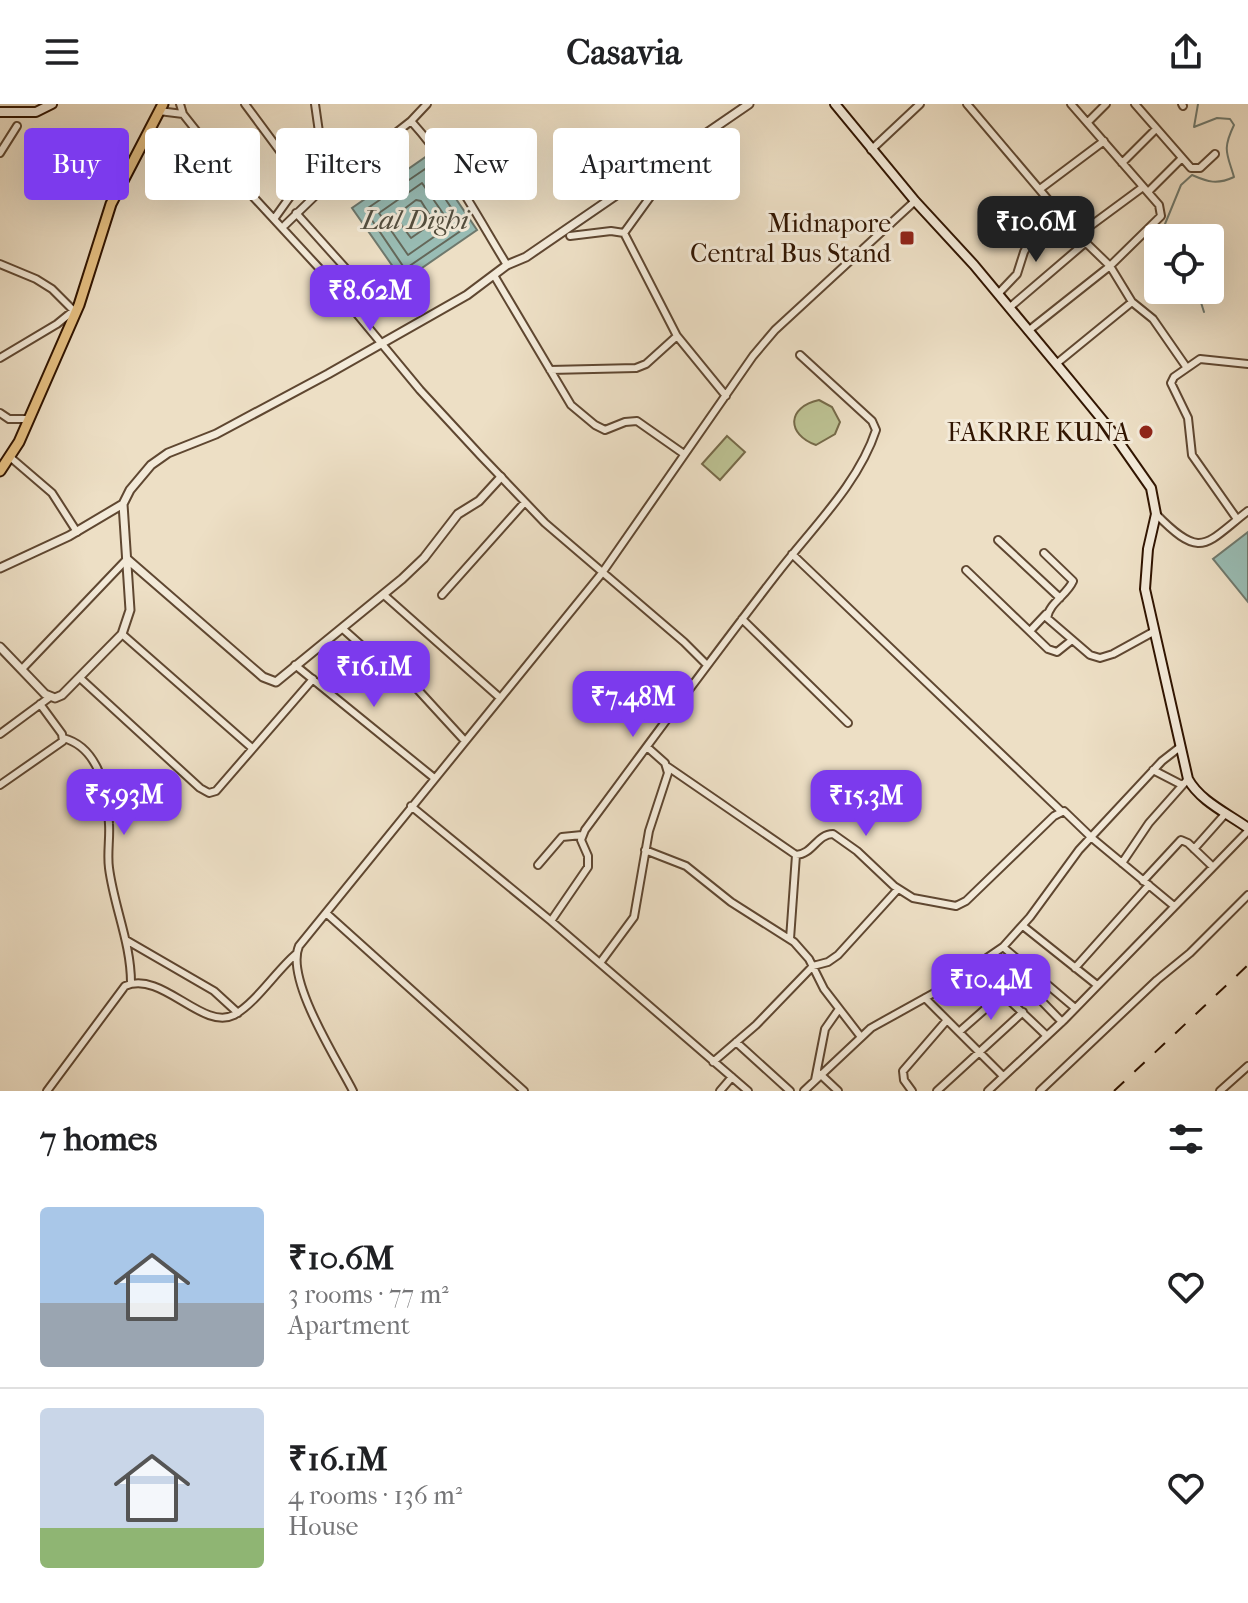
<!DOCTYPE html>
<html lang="en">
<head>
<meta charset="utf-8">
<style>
  :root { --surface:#fff; --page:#f2f2f2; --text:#202124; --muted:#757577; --line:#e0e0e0; --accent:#7c3aed }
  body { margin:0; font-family:"IM FELL French Canon",serif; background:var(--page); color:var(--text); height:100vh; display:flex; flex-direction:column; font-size:30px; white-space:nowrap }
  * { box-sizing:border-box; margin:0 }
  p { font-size:26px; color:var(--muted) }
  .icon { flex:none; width:44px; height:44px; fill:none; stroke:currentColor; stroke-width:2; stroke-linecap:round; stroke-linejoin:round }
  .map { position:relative; height:987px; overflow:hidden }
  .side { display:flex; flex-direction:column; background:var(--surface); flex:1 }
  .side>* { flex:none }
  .banner { position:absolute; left:24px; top:24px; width:800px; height:72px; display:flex; gap:16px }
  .controls { position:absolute; left:1144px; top:120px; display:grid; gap:16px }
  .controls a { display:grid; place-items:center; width:80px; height:80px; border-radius:8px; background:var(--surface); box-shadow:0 8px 32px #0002; font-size:40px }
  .price { position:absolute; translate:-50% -68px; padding:0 18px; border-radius:16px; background:var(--accent); color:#fff; font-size:26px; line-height:52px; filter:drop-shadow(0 2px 4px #0008) }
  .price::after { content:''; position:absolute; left:50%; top:48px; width:24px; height:18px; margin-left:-12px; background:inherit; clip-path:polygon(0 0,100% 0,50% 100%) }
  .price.selected { background:#222; color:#fff }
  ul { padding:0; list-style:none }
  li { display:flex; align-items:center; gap:24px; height:200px; padding:0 40px }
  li+li { border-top:2px solid var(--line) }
  li span { display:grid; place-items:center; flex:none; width:224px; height:160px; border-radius:8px; color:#555 }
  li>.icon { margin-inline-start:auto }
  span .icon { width:96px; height:96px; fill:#fffc; stroke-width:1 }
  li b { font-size:34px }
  h2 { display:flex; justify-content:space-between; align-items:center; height:96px; padding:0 40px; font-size:34px }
  .chip { padding:0 28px; border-radius:8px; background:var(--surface); box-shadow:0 8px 32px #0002; font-size:28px; line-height:72px }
  .chip.selected { background:var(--accent); color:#fff }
  header { display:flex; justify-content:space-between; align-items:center; height:104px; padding:0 40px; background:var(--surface); font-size:36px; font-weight:800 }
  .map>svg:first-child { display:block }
</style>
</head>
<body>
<header><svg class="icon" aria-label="menu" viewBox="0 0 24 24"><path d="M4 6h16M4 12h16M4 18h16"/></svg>Casavia<svg class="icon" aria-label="share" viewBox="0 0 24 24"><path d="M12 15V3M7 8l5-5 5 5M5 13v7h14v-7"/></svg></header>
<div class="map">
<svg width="1248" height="987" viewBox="0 0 1248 987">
  <rect width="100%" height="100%" fill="#eddfc5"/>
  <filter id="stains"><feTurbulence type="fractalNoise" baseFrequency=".0025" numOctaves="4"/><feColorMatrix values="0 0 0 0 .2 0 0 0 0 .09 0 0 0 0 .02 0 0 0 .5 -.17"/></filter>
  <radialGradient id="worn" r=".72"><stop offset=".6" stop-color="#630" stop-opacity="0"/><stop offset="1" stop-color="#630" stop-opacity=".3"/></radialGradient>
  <path fill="#bcc192" stroke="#766a49" stroke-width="2" d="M819 296 832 303 840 318 835 330 816 341C786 330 787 303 819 296Z
    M727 332 745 348 720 376 702 360Z"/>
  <path fill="#99bdb5" stroke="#6f796d" stroke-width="2" d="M427 52 477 126 403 177 352 104Z
    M1248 428V498L1213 455Z"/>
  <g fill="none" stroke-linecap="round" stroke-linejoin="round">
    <path stroke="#64685a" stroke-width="2" d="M425 65 465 124 405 165 365 106Z
      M422 79 451 121 408 151 379 109Z
      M416 96 421 97 434 118 411 134 395 112Z"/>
    <path stroke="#6f796d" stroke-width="2" d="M1171 134 1165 120 1181 81 1192 71C1208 78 1217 81 1234 73 1227 49 1222 46 1234 21L1230 15 1217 14 1194 23 1198 0
      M1197 186 1204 208"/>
    <g stroke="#5f4731" stroke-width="10">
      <path id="minor" d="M180 0 183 10 221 58 319 164 420 286 481 352 545 419 684 538 707 561
        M245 0 288 58
        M967 0 1078 131 1110 162 1132 198 1153 215 1187 264
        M1135 0 1191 64H1200L1215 50
        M1182 0 1183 2
        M159 7 183 10
        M411 17 427 0
        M1088 18 1106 0
        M871 46 920 0
        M0 49 17 22
        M1122 59 1156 25
        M1040 85 1104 37
        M1148 88 1182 54
        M296 109 357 177
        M274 115 317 55 321 42 315 0
        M285 121 349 59 383 39 411 17C450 60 477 112 507 161
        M624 129 658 82
        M1078 131 1143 83
        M570 132 611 127 624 129 677 232
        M0 160 36 175 52 185 76 209
        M495 173 571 301 595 321 605 326 625 318 637 317 684 350
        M998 190 1017 170 1024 148 1030 137 1059 109
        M1009 204 1085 139
        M1028 227 1110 162 1161 112 1159 101 1071 0
        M0 254 57 220 73 207
        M1056 260 1132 198
        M550 266 636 264 646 260 677 232 726 292
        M0 309 9 315H30
        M10 353 52 389 77 428
        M1156 410C1202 457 1205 440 1248 407
        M1237 415 1192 351 1188 314 1171 279 1174 273 1200 255 1248 260
        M998 436 1060 494
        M1044 449 1073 477C1067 491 1049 499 1047 514L1090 551 1100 554 1113 550 1153 528
        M792 450 1061 707
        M966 466 1048 545 1057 548 1072 536
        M384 491 499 593
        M442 491 525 398
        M742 515 848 619
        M343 525 371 550 409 576 464 636
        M1030 527 1046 510
        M122 530 252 644
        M295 561 433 673
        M22 565 127 455
        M80 574 200 684 209 689 216 687 313 575
        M0 630 50 593
        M63 634C99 643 108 688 109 720 110 735 107 750 109 764 114 803 131 839 131 879
        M668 663 796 751C813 750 817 730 833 730L857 747 894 782 913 794 956 802 966 797 1054 712 1064 707 1092 734 1174 802
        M1153 666 1182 681
        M0 681 63 637 62 630 40 600
        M411 702 551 817 748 987
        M1194 745 1226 709
        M645 746 686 762 731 798 794 838 809 855 824 885 861 933
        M1122 759 1149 719 1188 675
        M538 761 562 733 582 731
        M1143 777 1181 736 1188 739 1212 762
        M326 809 524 987
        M551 817 588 763V752L581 736 585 726C648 641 711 555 776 471 810 426 858 381 876 326L872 317 800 251
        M1023 822 1097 881
        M790 835 796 751
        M126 836 214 887 238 909
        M1003 843 1075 904
        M995 849 1062 918
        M600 859 634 813 649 727 668 669 665 659 647 643
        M1075 864 1149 781
        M925 894 1003 972
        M959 928 1001 891 1007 894 1047 932
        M736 938 790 987
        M713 958 756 921 813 862 828 858 838 851 898 785
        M820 970 838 987
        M815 976 825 925 839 905
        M47 987 125 882C162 866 202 927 234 911 256 899 276 867 296 850
        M353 987C336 954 285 875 299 842L602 469 753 252 775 226 915 97
        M720 987 732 973
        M804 987 871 924 943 884 1003 843 1030 813 1079 746 1162 657 1180 643
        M912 987 904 976 903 967 947 916
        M937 987 1023 908
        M988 987 1065 915 1248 727
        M1040 987 1157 876 1190 849 1248 791
        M1220 987 1248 962"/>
    </g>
    <g stroke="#5f4731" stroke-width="11">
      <path id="tertiary" d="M127 455 263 573 276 578 402 475 424 454 458 410 479 397 501 373
        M0 464 69 432 123 400 130 386 151 361 168 349 216 330 328 270 467 191 507 161 526 153 749 0
        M0 543 45 590 55 594 62 591 122 530 130 506 123 400"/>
    </g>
    <g stroke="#301400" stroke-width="12">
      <path id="secondary" d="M835 0 915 97 974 161 1068 274 1109 324 1151 384 1156 410 1148 445 1145 485 1188 675C1200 697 1227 709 1248 724
        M0 8H36L52 0"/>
    </g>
    <g stroke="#301400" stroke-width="13">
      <path id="primary" d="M0 367 19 338 79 201 111 100 163 0"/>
    </g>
    <use href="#minor" stroke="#f3ead9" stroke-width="6"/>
    <use href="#tertiary" stroke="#f3ead9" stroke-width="7"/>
    <use href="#secondary" stroke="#f3ead9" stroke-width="8"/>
    <use href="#primary" stroke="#e6c082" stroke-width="9"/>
    <path stroke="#301400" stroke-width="2" stroke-dasharray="14 14" stroke-linecap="butt" d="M1114 987 1248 861"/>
  </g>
  <g fill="#8f2418" stroke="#f3ead9" stroke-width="3">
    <rect x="899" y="126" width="16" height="16" rx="4"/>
    <circle cx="1146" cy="328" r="8"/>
  </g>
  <g text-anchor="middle" stroke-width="6" stroke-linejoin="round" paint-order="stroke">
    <g font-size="26" fill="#301400" stroke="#f3ead9" text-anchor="end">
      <text x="891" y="128">Midnapore<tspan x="891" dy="30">Central Bus Stand</tspan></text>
      <text x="1130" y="337">FAKRRE KUNA</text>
    </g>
    <g font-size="28" font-style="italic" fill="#554f3f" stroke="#f3ead9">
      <text x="415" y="125">Lal Dighi</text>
    </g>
  </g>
  <rect width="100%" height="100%" filter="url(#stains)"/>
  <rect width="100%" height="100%" fill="url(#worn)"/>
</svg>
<div class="controls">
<a><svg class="icon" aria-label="locate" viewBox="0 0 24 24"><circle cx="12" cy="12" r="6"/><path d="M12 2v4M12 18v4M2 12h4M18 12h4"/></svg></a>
</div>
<b class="price selected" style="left:1036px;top:160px">₹10.6M</b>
<b class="price" style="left:370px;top:229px">₹8.62M</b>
<b class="price" style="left:374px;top:605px">₹16.1M</b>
<b class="price" style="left:633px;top:635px">₹7.48M</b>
<b class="price" style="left:124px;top:733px">₹5.93M</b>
<b class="price" style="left:866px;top:734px">₹15.3M</b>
<b class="price" style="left:991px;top:918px">₹10.4M</b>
<div class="banner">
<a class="chip selected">Buy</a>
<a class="chip">Rent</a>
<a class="chip">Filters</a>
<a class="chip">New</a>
<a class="chip">Apartment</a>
</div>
</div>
<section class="side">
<h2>7 homes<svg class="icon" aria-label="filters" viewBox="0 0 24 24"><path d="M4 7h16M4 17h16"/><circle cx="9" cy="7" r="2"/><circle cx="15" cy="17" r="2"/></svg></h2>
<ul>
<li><span style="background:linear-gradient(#a9c7e8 60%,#9aa5b1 0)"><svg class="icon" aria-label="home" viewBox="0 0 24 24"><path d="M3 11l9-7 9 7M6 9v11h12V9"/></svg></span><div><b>₹10.6M</b><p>3 rooms · 77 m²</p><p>Apartment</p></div><svg class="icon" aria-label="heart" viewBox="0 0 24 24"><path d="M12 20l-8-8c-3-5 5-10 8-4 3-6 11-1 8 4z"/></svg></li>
<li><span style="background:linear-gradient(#c9d6e8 75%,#8fb573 0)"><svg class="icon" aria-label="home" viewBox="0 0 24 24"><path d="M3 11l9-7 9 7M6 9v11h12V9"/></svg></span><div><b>₹16.1M</b><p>4 rooms · 136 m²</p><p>House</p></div><svg class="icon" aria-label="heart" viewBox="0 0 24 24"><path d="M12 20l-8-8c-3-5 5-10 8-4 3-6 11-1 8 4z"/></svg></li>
</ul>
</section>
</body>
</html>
